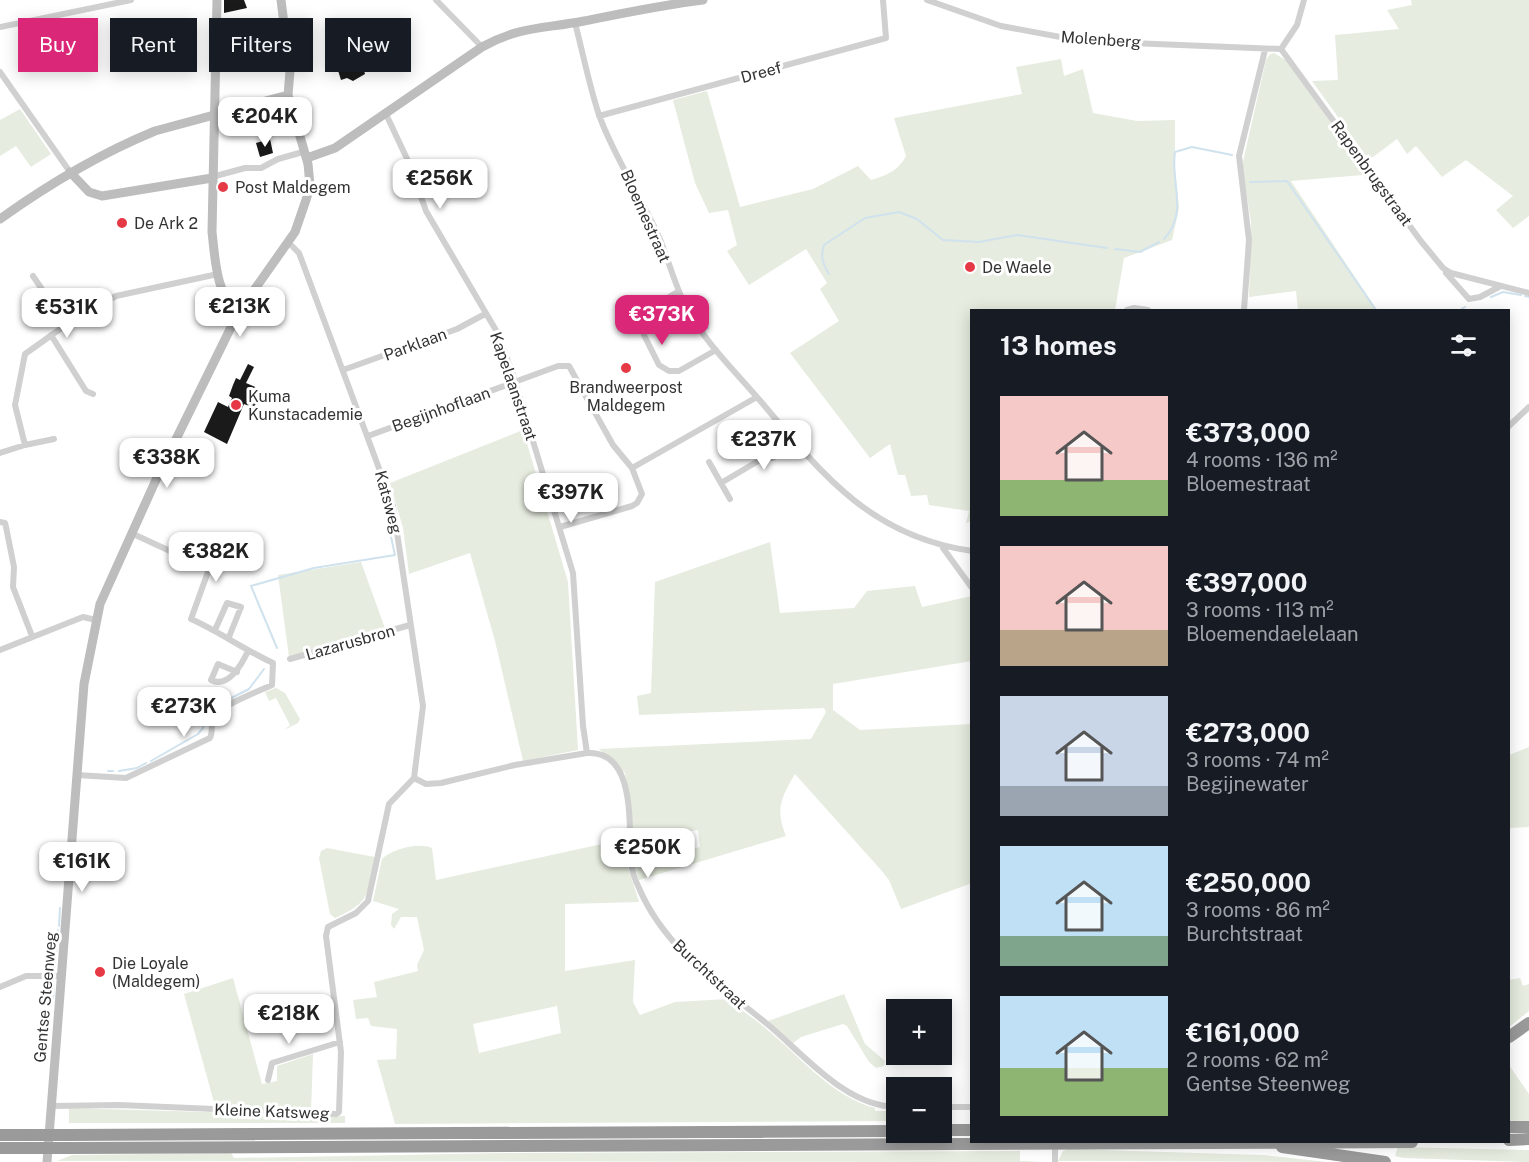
<!DOCTYPE html>
<html lang="en">
<head>
<meta charset="utf-8">
<style>
  :root { --surface:#171b24; --page:#20242c; --text:#f1f3f6; --muted:#9ea1a6; --accent:#db2777 }
  body { margin:0; font-family:"Public Sans",sans-serif; background:var(--page); color:var(--text); height:100vh; display:flex; flex-direction:column; font-size:22px; white-space:nowrap }
  * { box-sizing:border-box; margin:0 }
  p { font-size:20px; color:var(--muted) }
  .icon { flex:none; width:33px; height:33px; fill:none; stroke:currentColor; stroke-width:2; stroke-linecap:round; stroke-linejoin:round }
  .map { position:relative; flex:1; overflow:hidden }
  .drawer { position:absolute; left:970px; top:309px; width:540px; height:834px; display:flex; flex-direction:column; background:var(--surface); border-radius:0px; box-shadow:0 3px 15px #0003 }
  .drawer>* { flex:none }
  .hud { position:absolute; left:18px; top:18px; width:570px; height:54px; display:flex; gap:12px }
  .controls { position:absolute; left:886px; top:999px; display:grid; gap:12px }
  .controls a { display:grid; place-items:center; width:66px; height:66px; border-radius:0px; background:var(--surface); box-shadow:0 3px 15px #0003; font-size:30px }
  .price { position:absolute; translate:-50% -51px; padding:0 14px; border-radius:12px; background:#fff; color:#222; font-size:20px; line-height:39px; filter:drop-shadow(0 2px 3px #0008) }
  .price::after { content:''; position:absolute; left:50%; top:36px; width:18px; height:14px; margin-left:-9px; background:inherit; clip-path:polygon(0 0,100% 0,50% 100%) }
  .price.on { background:var(--accent); color:#fff }
  ul { padding:0; list-style:none }
  li { display:flex; align-items:center; gap:18px; height:150px; padding:0 30px }
  li span { display:grid; place-items:center; flex:none; width:168px; height:120px; border-radius:0px; color:#555 }
  li>.icon { margin-inline-start:auto }
  span .icon { width:72px; height:72px; fill:#fffc; stroke-width:1 }
  li b { font-size:26px }
  h2 { display:flex; justify-content:space-between; align-items:center; height:72px; padding:0 30px; font-size:26px }
  .pill { padding:0 21px; border-radius:0px; background:var(--surface); box-shadow:0 3px 15px #0003; font-size:21px; line-height:54px }
  .pill.on { background:var(--accent); color:#fff }
  .map>svg:first-child { display:block }
</style>
</head>
<body>
<div class="map">
<svg width="1529" height="1162" viewBox="0 0 1529 1162">
  <rect width="100%" height="100%" fill="#fff"/>
  <path fill="#e6ecdf" fill-rule="evenodd" d="M1411 0H1529V216L1513 228 1496 210 1513 196 1466 160 1442 177 1416 146 1407 154 1397 139 1369 160 1312 81 1338 80 1335 35 1399 29 1387 10 1412 5Z
    M1274 53 1287 61 1376 186 1373 189 1363 175 1291 181 1377 310H1298L1296 291 1249 297 1251 222 1242 166 1266 60 1270 54Z
    M1061 59 1064 76 1083 69 1093 113 1137 121 1175 120V168L1179 208 1172 240 1124 258 1115 310H972V521L966 523 969 511 929 505 927 495 911 496 905 475H898L890 444 870 458 790 353 839 321 820 289 827 283 806 249 749 285 727 251 737 245 728 210 709 213 695 183 673 100 707 91 740 207 813 189 858 166 871 180C887 175 898 171 906 156L894 118 1022 94 1016 67Z
    M20 109 51 154 31 167 16 146 0 156V120Z
    M523 430 568 582 578 750 523 761 495 641 470 553 409 574 403 528 390 483Z
    M770 542 780 613 854 608 867 591 915 586 922 607 972 596V661L833 684V710L860 730 972 724V883L901 909 889 880 881 870 795 774C781 798 775 809 786 836L639 880 634 864 700 847 698 830 634 842 625 773 599 749 811 739 826 712 824 708 639 715 637 696 651 693 655 582Z
    M361 562 386 631 289 657 278 575Z
    M276 688 285 693 300 719 298 723 284 730 290 725 276 698 269 701 265 692Z
    M1529 747V827L1509 828V755Z
    M625 839 627 864 639 902 565 904V971L635 960 633 1002 640 1015 675 1002 728 999C739 1009 752 1017 764 1027 799 1055 830 1096 875 1108V1111H897V1121L395 1124 377 1060 396 1059 397 1029 371 1026 368 1018 356 1019 353 1000 377 997 374 982 418 971 417 965 424 950 417 917H401L394 929 391 925 392 914 399 909 373 901 382 859C392 849 419 842 432 848L436 880ZM557 1006 561 1033 479 1053 473 1024Z
    M327 848 375 857C367 893 372 902 335 918L330 914 319 858 321 851Z
    M233 978 262 1084 277 1081V1066L313 1054 311 1111 215 1106 184 994Z
    M1520 978 1523 986 1529 984V1011L1509 1027V980Z
    M844 994 865 1044 885 1061 884 1066 876 1068 869 1062 847 1026 843 1024 801 1037 792 1044 768 1021Z
    M1509 1065 1529 1094V1123H1509Z
    M69 1108 345 1116V1123H69Z
    M1398 1147 1529 1150V1162L1403 1158 1395 1156Z
    M1068 1149 1263 1155 1327 1162 1058 1161 1063 1151Z
    M1020 1151V1161L1045 1162 57 1161 72 1155 231 1153 234 1158 503 1153Z"/>
  <g fill="none" stroke-linecap="round" stroke-linejoin="round">
    <path stroke="#cfe2ee" stroke-width="2" d="M1250 182 1287 181 1376 310
      M1164 239C1189 212 1170 183 1175 152L1192 147 1232 155
      M1115 249 1140 252 1159 242
      M829 274C823 264 820 256 824 245L865 218 899 212 917 219 943 240 979 242 1017 235 1107 248
      M1525 296 1529 297
      M1491 297 1503 292 1521 295
      M688 298 698 315
      M1460 310 1465 307
      M703 322 708 328
      M277 648 251 586 314 568 395 555 386 514
      M151 761 198 734 203 728 206 711 249 689 264 669
      M108 771H113
      M119 771 137 768 146 763
      M59 926 60 908
      M55 966 58 930
      M53 998 54 984"/>
  </g>
  <path fill="#1a1a1a" d="M224 0H244L247 8 224 13Z
    M351 30 356 45 362 47 364 55 360 56 365 74 353 81 347 78 341 80 336 64 332 65 329 61 328 56 333 53 328 37Z
    M270 139 273 153 260 157 256 143Z
    M248 364 254 367 246 383 260 389 256 396 259 398 254 408 244 404 227 444 204 432 218 402 228 407 232 398 229 396 233 385 236 378 240 380Z"/>
  <g fill="none" stroke-linecap="round" stroke-linejoin="round">
    <path stroke="#d0d0d0" stroke-width="6" d="M436 0 482 47
      M927 0 1001 26 1082 41 1281 49
      M1304 0 1297 25 1281 49 1420 240 1443 268 1451 273 1529 293
      M575 23C583 53 589 85 599 115 614 157 641 196 659 237 669 261 675 286 687 309 707 345 737 373 763 404 824 477 873 537 972 551
      M0 27 131 0
      M0 72 70 172
      M385 112 409 163 426 211 497 332 512 372 573 573 583 726 587 753
      M599 116 886 38 883 0
      M212 177 245 168H261L278 159 303 152
      M288 242 299 253 393 506 423 706 414 778
      M1446 273 1469 299 1480 297 1499 287
      M33 276 66 325
      M679 291 654 306 644 325V335L659 365 669 371H679L716 350
      M1127 310 1134 308 1148 310
      M1244 310 1249 240 1239 156 1265 50
      M51 335 86 391 93 394
      M343 370 457 329 485 314
      M1509 426 1529 407
      M368 436 558 366H569L613 445 632 468 642 494 637 503 632 506 560 527
      M25 445 54 439
      M0 453 25 445 15 405 25 354 77 317 116 296 218 274
      M709 462 730 499
      M632 468 757 397
      M721 483 765 457 772 458 796 445
      M0 522 5 523 6 527 14 567 13 587 32 636
      M943 548 972 588
      M215 630 227 603 241 607 229 637
      M0 650 83 617 96 620
      M290 659 410 625
      M237 672 218 664 211 680C228 689 242 664 248 651
      M77 775 126 778 210 738C214 730 209 722 215 715 222 705 259 691 272 685L273 663C243 649 220 632 191 619L209 569 131 533
      M414 778 426 784 441 783 515 765 587 753C638 750 628 831 631 862 632 871 635 880 639 888 664 947 718 984 766 1023 803 1053 845 1107 897 1107
      M0 987 26 976H62
      M268 1080 272 1063 340 1042
      M52 1106 119 1105 336 1114 339 1112 341 1052 326 936 328 927 356 913 368 901 389 804 414 778
      M942 1107H972
      M1055 1142V1162"/>
    <path stroke="#bdbdbd" stroke-width="9" d="M217 0 212 232C215 257 216 296 238 313
      M307 158 335 148 482 47C520 26 543 29 584 21 624 13 662 5 703 0
      M70 172 89 192 102 196 212 178
      M0 219C49 184 99 154 155 131L288 95
      M47 1162 84 684 100 604 155 482 238 313 295 232 307 197 310 185 308 164 288 95 290 71 281 0"/>
    <path stroke="#9a9a9a" stroke-width="12" d="M1509 1037 1529 1023
      M1509 1127H1529
      M942 1130H972
      M0 1135H31
      M68 1135 897 1131
      M1509 1140 1529 1139
      M1282 1147 1385 1162
      M0 1148H30
      M68 1148 1412 1142"/>
    <path stroke="#9a9a9a" stroke-width="12" d="M31 1135H68
      M30 1148H68"/>
  </g>
  <g fill="#e63946" stroke="#fff" stroke-width="2">
    <circle cx="223" cy="187" r="6"/>
    <circle cx="122" cy="223" r="6"/>
    <circle cx="970" cy="267" r="6"/>
    <circle cx="626" cy="368" r="6"/>
    <circle cx="236" cy="405" r="6"/>
    <circle cx="100" cy="972" r="6"/>
  </g>
  <g text-anchor="middle" stroke-width="6" stroke-linejoin="round" paint-order="stroke">
    <g font-size="16" fill="#333" stroke="#fff">
      <text transform="translate(1101 39) rotate(4)" y="6">Molenberg</text>
      <text transform="translate(761 72) rotate(-15)" y="6">Dreef</text>
      <text transform="translate(1372 173) rotate(54)" y="6">Rapenbrugstraat</text>
      <text transform="translate(646 216) rotate(66)" y="6">Bloemestraat</text>
      <text transform="translate(415 344) rotate(-20)" y="6">Parklaan</text>
      <text transform="translate(514 386) rotate(71)" y="6">Kapelaanstraat</text>
      <text transform="translate(441 409) rotate(-20)" y="6">Begijnhoflaan</text>
      <text transform="translate(389 502) rotate(75)" y="6">Katsweg</text>
      <text transform="translate(350 642) rotate(-16)" y="6">Lazarusbron</text>
      <text transform="translate(710 974) rotate(43)" y="6">Burchtstraat</text>
      <text transform="translate(45 997) rotate(-85)" y="6">Gentse Steenweg</text>
      <text transform="translate(272 1111) rotate(2)" y="6">Kleine Katsweg</text>
    </g>
    <g font-size="16" fill="#333" stroke="#fff" text-anchor="start">
      <text x="235" y="193">Post Maldegem</text>
      <text x="134" y="229">De Ark 2</text>
      <text x="982" y="273">De Waele</text>
      <text x="626" y="393" text-anchor="middle">Brandweerpost<tspan x="626" dy="18">Maldegem</tspan></text>
      <text x="248" y="402">Kuma<tspan x="248" dy="18">Kunstacademie</tspan></text>
      <text x="112" y="969">Die Loyale<tspan x="112" dy="18">(Maldegem)</tspan></text>
    </g>
  </g>
</svg>
<div class="controls">
<a>+</a>
<a>−</a>
</div>
<b class="price" style="left:265px;top:148px">€204K</b>
<b class="price" style="left:440px;top:210px">€256K</b>
<b class="price" style="left:240px;top:338px">€213K</b>
<b class="price" style="left:67px;top:339px">€531K</b>
<b class="price on" style="left:662px;top:346px">€373K</b>
<b class="price" style="left:764px;top:471px">€237K</b>
<b class="price" style="left:167px;top:489px">€338K</b>
<b class="price" style="left:571px;top:524px">€397K</b>
<b class="price" style="left:216px;top:583px">€382K</b>
<b class="price" style="left:184px;top:738px">€273K</b>
<b class="price" style="left:648px;top:879px">€250K</b>
<b class="price" style="left:82px;top:893px">€161K</b>
<b class="price" style="left:289px;top:1045px">€218K</b>
<div class="hud">
<a class="pill on">Buy</a>
<a class="pill">Rent</a>
<a class="pill">Filters</a>
<a class="pill">New</a>
</div>
<section class="drawer">
<h2>13 homes<svg class="icon" aria-label="filters" viewBox="0 0 24 24"><path d="M4 7h16M4 17h16"/><circle cx="9" cy="7" r="2"/><circle cx="15" cy="17" r="2"/></svg></h2>
<ul>
<li><span style="background:linear-gradient(#f6c9c9 70%,#8fb573 0)"><svg class="icon" aria-label="home" viewBox="0 0 24 24"><path d="M3 11l9-7 9 7M6 9v11h12V9"/></svg></span><div><b>€373,000</b><p>4 rooms · 136 m²</p><p>Bloemestraat</p></div></li>
<li><span style="background:linear-gradient(#f6c9c9 70%,#b9a48a 0)"><svg class="icon" aria-label="home" viewBox="0 0 24 24"><path d="M3 11l9-7 9 7M6 9v11h12V9"/></svg></span><div><b>€397,000</b><p>3 rooms · 113 m²</p><p>Bloemendaelelaan</p></div></li>
<li><span style="background:linear-gradient(#c9d6e8 75%,#9aa5b1 0)"><svg class="icon" aria-label="home" viewBox="0 0 24 24"><path d="M3 11l9-7 9 7M6 9v11h12V9"/></svg></span><div><b>€273,000</b><p>3 rooms · 74 m²</p><p>Begijnewater</p></div></li>
<li><span style="background:linear-gradient(#bfe0f5 75%,#7fa58c 0)"><svg class="icon" aria-label="home" viewBox="0 0 24 24"><path d="M3 11l9-7 9 7M6 9v11h12V9"/></svg></span><div><b>€250,000</b><p>3 rooms · 86 m²</p><p>Burchtstraat</p></div></li>
<li><span style="background:linear-gradient(#bfe0f5 60%,#8fb573 0)"><svg class="icon" aria-label="home" viewBox="0 0 24 24"><path d="M3 11l9-7 9 7M6 9v11h12V9"/></svg></span><div><b>€161,000</b><p>2 rooms · 62 m²</p><p>Gentse Steenweg</p></div></li>
</ul>
</section>
</div>
</body>
</html>
